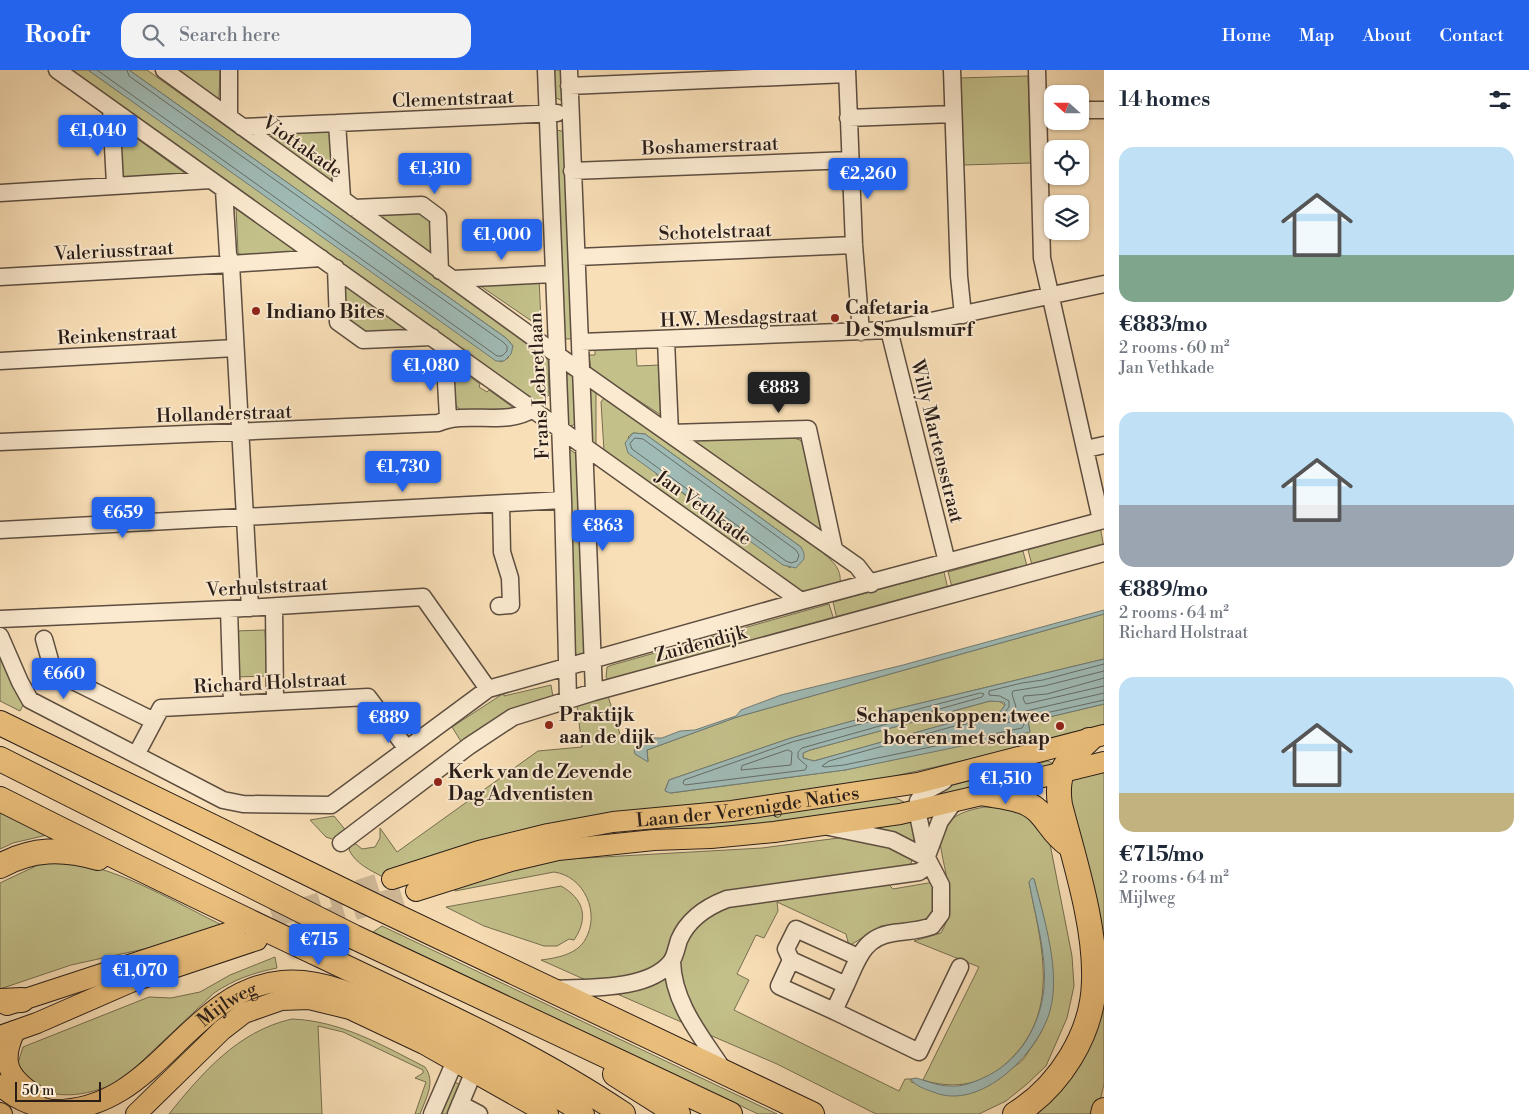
<!DOCTYPE html>
<html lang="en">
<head>
<meta charset="utf-8">
<style>
  :root { --surface:#fff; --page:#f2f2f3; --text:#1f2937; --muted:#747a83; --accent:#2563eb }
  body { margin:0; font-family:"Libre Bodoni",serif; background:var(--page); color:var(--text); height:100vh; display:flex; flex-direction:column; font-size:19px; white-space:nowrap }
  * { box-sizing:border-box; margin:0 }
  p { font-size:16px; color:var(--muted) }
  .icon { flex:none; width:28px; height:28px; fill:none; stroke:currentColor; stroke-width:2; stroke-linecap:round; stroke-linejoin:round }
  .map { position:relative; flex:1; overflow:hidden }
  .panel { display:flex; flex-direction:column; background:var(--surface); width:425px }
  .panel>* { flex:none }
  .needle { width:32px; rotate:291deg }
  .buttons { position:absolute; left:1044px; top:15px; display:grid; gap:10px }
  .buttons a { display:grid; place-items:center; width:45px; height:45px; border-radius:10px; background:var(--surface); box-shadow:0 1px 4px #0004; font-size:25px }
  .scale { position:absolute; left:15px; bottom:12px; width:86px; box-sizing:border-box; padding-left:5px; border:2px solid #291d18; border-top:0; font-size:14px; line-height:18px; white-space:nowrap; color:#291d18; -webkit-text-stroke:4px #fbead0; paint-order:stroke }
  .price { position:absolute; translate:-50% -42px; padding:0 11px; border-radius:5px; background:var(--accent); color:#fff; font-size:16px; line-height:32px; filter:drop-shadow(0 1px 2px #0008) }
  .price::after { content:''; position:absolute; left:50%; top:30px; width:15px; height:11px; margin-left:-8px; background:inherit; clip-path:polygon(0 0,100% 0,50% 100%) }
  .price.on { background:#222; color:#fff }
  ul { padding:0; list-style:none }
  li { display:grid; align-content:center; gap:10px; height:265px; padding:0 15px }
  li span { display:grid; place-items:center; height:155px; border-radius:15px; color:#555 }
  li>.icon { margin-inline-start:auto }
  span .icon { width:90px; height:90px; fill:#fffc; stroke-width:1 }
  li b { font-size:21px }
  h2 { display:flex; justify-content:space-between; align-items:center; height:60px; padding:0 15px; font-size:21px }
  header { display:flex; align-items:center; gap:30px; box-sizing:border-box; height:70px; padding:0 25px; background:var(--accent); color:#fff }
  header strong { font-size:24px }
  nav { display:flex; gap:28px; margin-inline-start:auto; font-size:18px }
  .search { width:350px; height:45px; background:var(--page); display:flex; align-items:center; gap:12px; box-sizing:border-box; padding:0 18px; border-radius:15px; color:var(--muted); font-size:19px }
  main { display:flex; flex:1; min-height:0 }
  .map>svg:first-child { display:block }
</style>
</head>
<body>
<header>
<strong>Roofr</strong>
<div class="search"><svg class="icon" aria-label="search" viewBox="0 0 24 24"><circle cx="10" cy="10" r="6"/><path d="M15 15l6 6"/></svg>Search here</div>
<nav><a>Home</a><a>Map</a><a>About</a><a>Contact</a></nav>
</header>
<main>
<div class="map">
<svg width="1104" height="1044" viewBox="0 0 1104 1044">
  <rect width="100%" height="100%" fill="#f9dfb7"/>
  <filter id="stains"><feTurbulence type="fractalNoise" baseFrequency=".004" numOctaves="4"/><feColorMatrix values="0 0 0 0 .2 0 0 0 0 .09 0 0 0 0 .02 0 0 0 .5 -.17"/></filter>
  <radialGradient id="worn" r=".72"><stop offset=".6" stop-color="#630" stop-opacity="0"/><stop offset="1" stop-color="#630" stop-opacity=".3"/></radialGradient>
  <path fill="#c3c08a" stroke="#766e51" fill-rule="evenodd" d="M66 0H88L501 292 508 288 513 276 506 268 129 0H147L531 274 548 288 549 325 541 332 535 333Z
    M178 0H220L219 27 217 28Z
    M550 0H565L567 26 561 30 551 26Z
    M1028 6 1031 93 963 95 959 8Z
    M118 55 190 107 126 109 123 107Z
    M331 59 332 117 258 62Z
    M557 60 565 62 575 264 570 269H565L561 265 553 64Z
    M236 137 299 183 242 185 238 183Z
    M419 142 433 152 434 190 373 146Z
    M539 209 541 251 536 254 479 215Z
    M345 214 411 263 365 265 345 253 343 220Z
    M636 278 637 296 660 295 661 345 591 300 589 285H595V279Z
    M453 295 480 314 479 317 487 322 489 320 515 339 460 340 455 334Z
    M569 304 574 307 576 352 572 356H567L565 305Z
    M589 311 596 315V380L592 376Z
    M606 325 821 481C832 491 842 498 840 514L805 524 604 381 601 332ZM633 363 645 364 801 477 790 498 658 406 628 367Z
    M794 368 800 370 805 376 822 465 690 369Z
    M566 377 578 385 586 581 578 585 574 583Z
    M1100 456 1104 478 1032 495 1028 480 1087 463 1090 459Z
    M1023 481 1028 500 952 517 948 502Z
    M944 502 948 519 943 523 938 520 837 549 833 532Z
    M829 534 834 550 608 610 606 607 607 597 612 595Z
    M1104 544V589L888 641 791 668 669 710 665 720 671 723 845 700 1030 661 1028 652 1104 634V659L846 717 747 730 383 807C370 800 356 794 349 780L351 775 356 774 362 779 375 777 380 768V758L397 782 538 681 582 677 577 636 608 626 620 664 646 666 651 668 639 676 635 684 648 691 647 680 737 647Z
    M265 560 267 606 236 607 235 561Z
    M0 577 26 630 20 641 0 631Z
    M551 615 553 627 511 639 462 673 452 657 504 623V626Z
    M990 631H999L1005 635 1000 642 950 653 814 691 803 688V683L810 680Z
    M1048 691 1052 693 1053 697 930 731 928 724 941 718Z
    M1104 702V1014L1097 1044H1031L1095 957 1066 711Z
    M892 726 904 732 903 734 833 748 537 773 590 761Z
    M997 735C1023 743 1036 749 1050 774L1072 886 1074 916 1067 948 1046 996 1027 1014 1006 1031 979 1044H876L777 994 705 963 677 912 680 880 700 851 716 840 735 834 885 811 893 819 934 812 935 840 928 850 881 856 849 876 846 864 777 832 778 841 764 868 756 865 737 904 749 910 734 940 899 1021 905 1009H911V1012L964 1024C981 1014 1002 1006 1018 994 1023 991 1027 984 1030 979 1069 931 1048 864 1034 809L1029 812C1042 879 1063 946 1002 997 979 1016 951 1019 923 1010L979 897 914 871 941 863C958 834 944 803 940 772 944 742 972 739 997 735Z
    M0 742 47 765 13 773 0 779Z
    M334 746 348 763 338 771 326 767 310 750Z
    M911 747 916 777 859 759Z
    M846 767C865 768 901 773 912 789L911 794 897 800 737 821 670 877 662 890 649 899 630 906 588 911 541 890C556 888 576 885 585 870 601 843 584 806 554 802L455 821 454 817 550 790 762 778Z
    M69 791C125 801 176 833 226 857L185 870 71 895 0 919V813L40 794Z
    M561 816C584 829 589 848 574 870L569 869 557 876H544L484 856 446 837Z
    M382 856 777 1044H758L373 862Z
    M275 887 277 898C253 903 235 909 214 923L123 1009C96 1024 53 1035 27 1010 23 1006 20 998 18 993L23 977 149 927 171 928 200 922 230 905Z
    M668 900 688 955 608 920Z
    M292 949C341 951 382 975 425 997 436 1012 426 1028 420 1044H415L426 1012 415 1008 423 1003V1000L343 962 318 956 322 1044H169C202 1003 238 961 292 949Z
    M449 1009 464 1017 453 1044H435Z"/>
  <path fill="#a0bbb6" stroke="#707c77" fill-rule="evenodd" d="M88 0H129L506 268 513 276 511 284 504 291H496Z
    M633 363 645 364 801 477 804 483V489L796 498 783 495 628 383 625 373Z
    M1104 540V544L737 647 647 680 648 692 635 684 634 680 651 668H662L680 661 695 660 736 646 741 640 781 625 903 595Z
    M1104 589V634L1028 652 1030 662 845 700 670 723 665 721 669 710 791 668 888 641ZM990 631 1004 632 1005 635 1000 642 950 653 814 691 803 688V683L810 680Z
    M1032 808 1034 809C1044 848 1061 902 1050 941 1038 983 981 1042 933 1022 925 1019 915 1016 911 1009L916 1008C927 1011 938 1016 950 1016 961 1017 972 1013 983 1008 1019 992 1040 957 1044 918 1047 883 1035 846 1029 812Z"/>
  <g fill="none" stroke-linecap="round" stroke-linejoin="round">
    <path stroke="#646c67" stroke-width="1" d="M97 0 497 286H502L507 281V276L503 272 129 6 127 0
      M635 368 643 369 796 480 799 485 797 491 791 493 786 491 632 379 630 374Z
      M1104 594 1043 610 1022 613 989 621V625L1000 626 1009 631V637L1001 647 951 657 829 691 822 696 825 697 844 695 1022 658 1028 647 1104 630
      M1104 601 1044 616 1013 621 1012 624 1016 637 1007 652 1016 653 1020 645 1026 641 1104 623
      M1104 608 1047 624 1024 626 1023 629 1026 634 1104 616
      M981 623 984 624 982 627 802 678 798 682V688L807 696 805 700 685 715 683 713 684 710 792 672Z
      M788 680 792 682 791 695 741 700 742 696Z"/>
    <path stroke="#cfb897" stroke-width="20" stroke-dasharray="20 10" stroke-linecap="butt" d="M244 857 392 809
      M268 867 416 821"/>
    <g stroke="#5d4e40" stroke-width="19">
      <path id="minor" d="M57 0 801 531
        M164 0 556 284 857 496 871 514
        M229 0V47
        M546 0 563 430 568 629
        M569 0 594 622
        M847 0 854 175 861 262
        M952 0 959 206 963 245
        M1037 0 1042 188 1101 450
        M569 16 847 4
        M111 39 115 114
        M1080 40H1104
        M848 48 953 44
        M337 53 557 43
        M242 57 337 53 342 128
        M572 101 850 90
        M224 120 228 184 231 194 321 188
        M0 123 211 110
        M354 138 422 135 438 147 440 201
        M578 187 854 175
        M336 198 338 252 363 270 432 267
        M0 207 231 194 250 538
        M453 209 553 204
        M889 260 947 492
        M666 270 670 363 808 359 834 479
        M581 272 889 260 1104 214
        M444 276 448 348
        M0 291 235 278
        M0 372 438 353C468 340 505 357 533 339
        M1086 379 1104 375
        M0 460 563 430
        M499 536 511 535 510 508 502 482 501 434
        M274 537 275 631
        M229 539 232 634
        M0 549 229 539 423 527 488 619
        M0 566 20 612 30 630 223 730 243 734 331 735 488 619 801 531 1104 450
        M44 569 53 601 154 651
        M136 685 161 638 368 627 407 679
        M829 757 892 770 927 788
        M341 773 469 676 513 647 594 622 1104 483
        M927 786 940 751 954 732
        M858 887 796 859 786 879 791 890 846 915C857 891 863 867 893 863 906 861 919 861 932 856L941 844V815L927 788 917 740 918 731 923 723 944 711
        M791 890 779 916 834 941 846 915
        M672 891C673 934 702 967 724 1001
        M555 919C588 917 648 921 671 892 675 887 677 876 679 870 688 849 706 837 727 829L919 802 929 795
        M834 941 919 982 960 897
        M460 1034 479 1044
        M432 1044 455 991 471 980 474 1001 456 1044"/>
    </g>
    <g stroke="#291d18" stroke-width="22">
      <g id="major">
        <path id="s1" d="M392 809 479 781 548 764 613 752 732 741 918 713 1104 665"/>
        <path d="M416 821 511 791 558 780 654 770 711 768 774 762 900 744 986 724 1014 714 1104 692"/>
        <path d="M7 935 236 860"/>
        <path d="M15 961C0 992 8 1007 35 1025"/>
        <path d="M0 966 37 953 131 912 257 870"/>
        <path id="s2" d="M0 1015C14 1029 31 1035 50 1040 156 1044 186 920 282 911 329 907 373 933 414 953 472 980 529 1010 584 1044"/>
        <path d="M0 1043 2 1044"/>
        <path d="M136 1044 222 960 244 943 281 930 309 929 350 939 424 974 548 1044"/>
      </g>
    </g>
    <g stroke="#291d18" stroke-width="26">
      <path id="highway" d="M0 653 379 838 812 1044
        M0 689 354 867 730 1044
        M986 724C1003 727 1024 728 1038 741 1050 753 1053 764 1069 775
        M0 729C107 783 214 835 322 886 424 935 529 981 623 1044
        M0 796C32 778 63 778 98 788
        M0 931 22 930
        M615 1004 678 1044
        M1015 1044C1059 1017 1093 964 1094 911 1096 856 1074 789 1060 735 1055 702 1066 691 1089 670
        M1103 1044 1104 1040"/>
    </g>
    <use href="#minor" stroke="#fbead0" stroke-width="16"/>
    <use href="#major" stroke="#ecc07c" stroke-width="20"/>
    <use href="#highway" stroke="#ecc07c" stroke-width="24"/>
  </g>
  <g fill="#8f2418" stroke="#fbead0" stroke-width="2">
    <circle cx="256" cy="241" r="5"/>
    <circle cx="835" cy="248" r="5"/>
    <circle cx="549" cy="655" r="5"/>
    <circle cx="1060" cy="656" r="5"/>
    <circle cx="438" cy="712" r="5"/>
  </g>
  <g text-anchor="middle" stroke-width="4" stroke-linejoin="round" paint-order="stroke">
    <g font-size="19" fill="#291d18" stroke="#fbead0">
      <text transform="translate(453 28) rotate(-2)" y="7">Clementstraat</text>
      <text transform="translate(710 75) rotate(-2)" y="7">Boshamerstraat</text>
      <text transform="translate(303 76) rotate(35)" y="7">Viottakade</text>
      <text transform="translate(715 161) rotate(-2)" y="7">Schotelstraat</text>
      <text transform="translate(114 180) rotate(-3)" y="7">Valeriusstraat</text>
      <text transform="translate(739 247) rotate(-2)" y="7">H.W. Mesdagstraat</text>
      <text transform="translate(117 264) rotate(-3)" y="7">Reinkenstraat</text>
      <text transform="translate(538 316) rotate(-93)" y="7">Frans Lebretlaan</text>
      <text transform="translate(224 343) rotate(-2)" y="7">Hollanderstraat</text>
      <text transform="translate(938 371) rotate(76)" y="7">Willy Martensstraat</text>
      <text transform="translate(704 437) rotate(36)" y="7">Jan Vethkade</text>
      <text transform="translate(267 516) rotate(-3)" y="7">Verhulststraat</text>
      <text transform="translate(700 573) rotate(-15)" y="7">Zuidendijk</text>
      <text transform="translate(270 612) rotate(-3)" y="7">Richard Holstraat</text>
      <text dy="7" stroke="none"><textPath href="#s1" startOffset="364">Laan der Verenigde Naties</textPath></text>
      <text dy="7" stroke="none"><textPath href="#s2" startOffset="269">Mijlweg</textPath></text>
    </g>
    <g font-size="19" font-weight="bold" fill="#291d18" stroke="#fbead0" text-anchor="start">
      <text x="845" y="244">Cafetaria<tspan x="845" dy="22">De Smulsmurf</tspan></text>
      <text x="266" y="248">Indiano Bites</text>
      <text x="559" y="651">Praktijk<tspan x="559" dy="22">aan de dijk</tspan></text>
      <text x="1050" y="652" text-anchor="end">Schapenkoppen: twee<tspan x="1050" dy="22">boeren met schaap</tspan></text>
      <text x="448" y="708">Kerk van de Zevende<tspan x="448" dy="22">Dag Adventisten</tspan></text>
    </g>
  </g>
  <rect width="100%" height="100%" filter="url(#stains)"/>
  <rect width="100%" height="100%" fill="url(#worn)"/>
</svg>
<div class="buttons">
<a><svg class="needle" viewBox="-14 -14 28 28"><path d="M0-13l5 13h-10z" fill="#e53935"/><path d="M0 13l5-13h-10z" fill="#747a83"/></svg></a>
<a><svg class="icon" aria-label="locate" viewBox="0 0 24 24"><circle cx="12" cy="12" r="6"/><path d="M12 2v4M12 18v4M2 12h4M18 12h4"/></svg></a>
<a><svg class="icon" aria-label="layers" viewBox="0 0 24 24"><path d="M12 4l9 5-9 5-9-5zM3 14l9 5 9-5"/></svg></a>
</div>
<div class="scale">50 m</div>
<b class="price" style="left:98px;top:87px">€1,040</b>
<b class="price" style="left:435px;top:125px">€1,310</b>
<b class="price" style="left:868px;top:130px">€2,260</b>
<b class="price" style="left:502px;top:191px">€1,000</b>
<b class="price" style="left:431px;top:322px">€1,080</b>
<b class="price on" style="left:779px;top:344px">€883</b>
<b class="price" style="left:403px;top:423px">€1,730</b>
<b class="price" style="left:123px;top:469px">€659</b>
<b class="price" style="left:603px;top:482px">€863</b>
<b class="price" style="left:64px;top:630px">€660</b>
<b class="price" style="left:389px;top:674px">€889</b>
<b class="price" style="left:1006px;top:735px">€1,510</b>
<b class="price" style="left:319px;top:896px">€715</b>
<b class="price" style="left:140px;top:927px">€1,070</b>
</div>
<section class="panel">
<h2>14 homes<svg class="icon" aria-label="filters" viewBox="0 0 24 24"><path d="M4 7h16M4 17h16"/><circle cx="9" cy="7" r="2"/><circle cx="15" cy="17" r="2"/></svg></h2>
<ul>
<li><span style="background:linear-gradient(#bfe0f5 70%,#7fa58c 0)"><svg class="icon" aria-label="home" viewBox="0 0 24 24"><path d="M3 11l9-7 9 7M6 9v11h12V9"/></svg></span><div><b>€883/mo</b><p>2 rooms · 60 m²</p><p>Jan Vethkade</p></div></li>
<li><span style="background:linear-gradient(#bfe0f5 60%,#9aa5b1 0)"><svg class="icon" aria-label="home" viewBox="0 0 24 24"><path d="M3 11l9-7 9 7M6 9v11h12V9"/></svg></span><div><b>€889/mo</b><p>2 rooms · 64 m²</p><p>Richard Holstraat</p></div></li>
<li><span style="background:linear-gradient(#bfe0f5 75%,#c2b280 0)"><svg class="icon" aria-label="home" viewBox="0 0 24 24"><path d="M3 11l9-7 9 7M6 9v11h12V9"/></svg></span><div><b>€715/mo</b><p>2 rooms · 64 m²</p><p>Mijlweg</p></div></li>
</ul>
</section>
</main>
</body>
</html>
